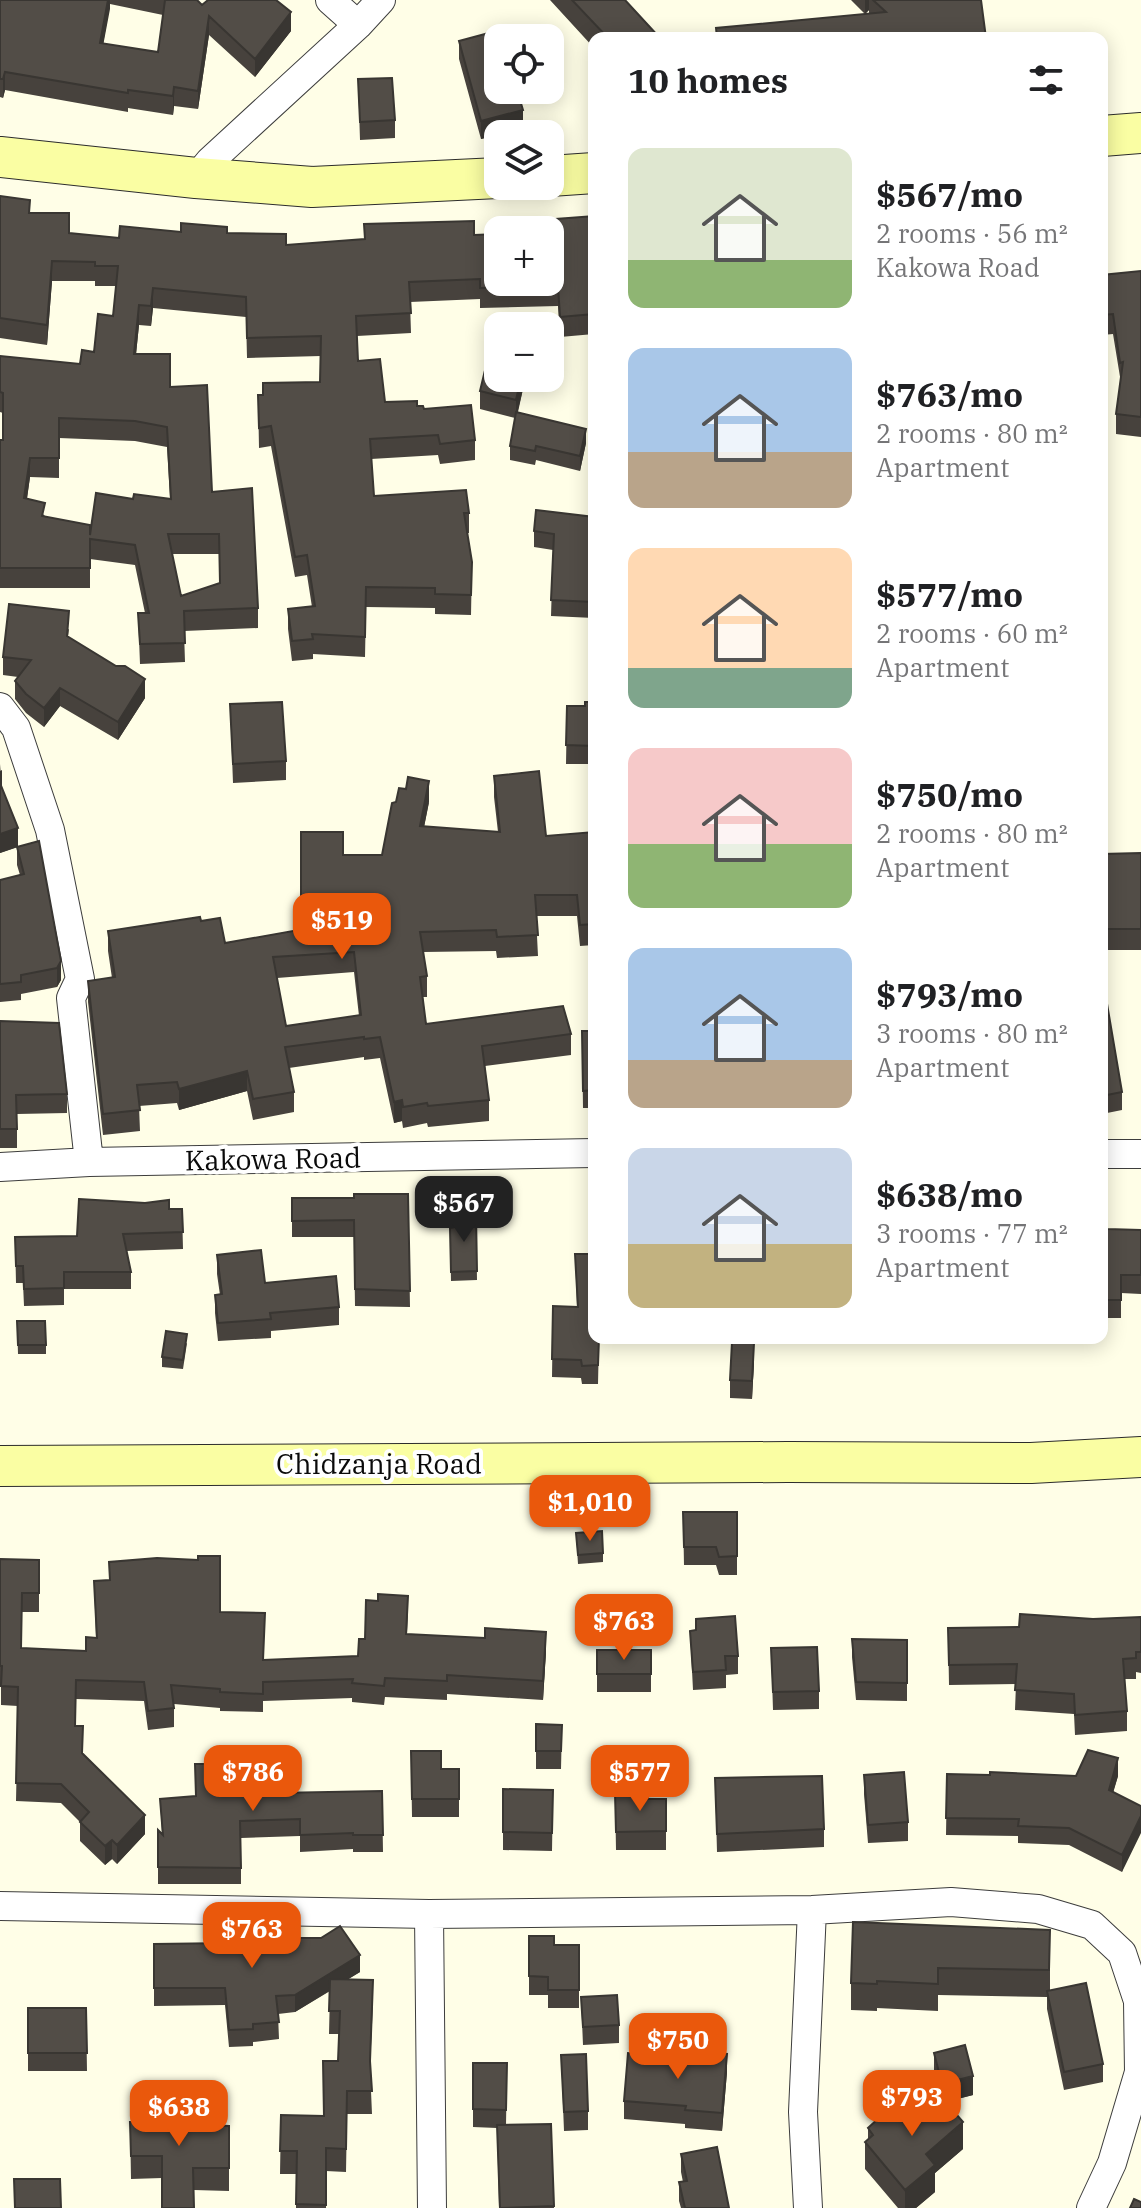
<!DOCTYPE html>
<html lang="en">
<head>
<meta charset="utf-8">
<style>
  :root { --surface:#fff; --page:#f6f6f6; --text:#202124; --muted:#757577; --accent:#ea580c }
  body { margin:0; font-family:"IBM Plex Serif",serif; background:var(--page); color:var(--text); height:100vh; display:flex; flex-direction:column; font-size:30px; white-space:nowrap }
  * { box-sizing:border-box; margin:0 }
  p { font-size:26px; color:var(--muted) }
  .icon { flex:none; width:44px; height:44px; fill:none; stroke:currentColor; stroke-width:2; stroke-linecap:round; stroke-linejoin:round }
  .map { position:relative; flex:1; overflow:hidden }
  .sheet { position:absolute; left:588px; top:32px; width:520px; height:1312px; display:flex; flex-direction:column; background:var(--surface); border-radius:16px; box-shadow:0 4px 20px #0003 }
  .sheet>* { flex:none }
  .controls { position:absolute; left:484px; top:24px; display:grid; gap:16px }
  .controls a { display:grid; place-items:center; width:80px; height:80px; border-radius:16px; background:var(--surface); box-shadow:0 4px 20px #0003; font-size:40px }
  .price { position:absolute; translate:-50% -68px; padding:0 18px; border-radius:16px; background:var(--accent); color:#fff; font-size:26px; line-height:52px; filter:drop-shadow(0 2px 4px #0008) }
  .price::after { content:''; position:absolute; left:50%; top:48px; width:24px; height:18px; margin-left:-12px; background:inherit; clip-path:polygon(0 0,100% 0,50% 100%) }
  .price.active { background:#222; color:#fff }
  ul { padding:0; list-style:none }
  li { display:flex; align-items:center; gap:24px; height:200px; padding:0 40px }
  li span { display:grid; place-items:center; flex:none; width:224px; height:160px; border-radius:16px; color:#555 }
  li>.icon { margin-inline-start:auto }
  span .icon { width:96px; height:96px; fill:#fffc; stroke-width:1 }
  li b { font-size:34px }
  h2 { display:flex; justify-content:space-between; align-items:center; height:96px; padding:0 40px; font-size:34px }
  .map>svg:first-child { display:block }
</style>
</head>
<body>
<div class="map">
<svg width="1141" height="2208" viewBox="0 0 1141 2208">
  <rect width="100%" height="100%" fill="#fffee7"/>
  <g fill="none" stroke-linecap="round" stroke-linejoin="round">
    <g stroke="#3d3d3d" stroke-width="30">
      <path id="street" d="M330 0 358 25
        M196 178 210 161 358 25 381 0
        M0 707 16 728 50 830 80 979 71 998 89 1162
        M1102 1154H1141
        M0 1167 89 1162 594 1153
        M0 1906 429 1914 812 1910 951 1902 1038 1909 1092 1925 1122 1953 1138 2001 1139 2072 1112 2163 1091 2208
        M429 1914 432 2208
        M808 2208 803 2112 812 1910"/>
    </g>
    <g stroke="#2c2c2c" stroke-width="42">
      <path id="secondary" d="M1102 136 1141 133
        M0 157 196 178 312 187 498 178
        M550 176 594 173
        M0 1466 788 1462 1031 1463 1141 1457"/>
    </g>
    <use href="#street" stroke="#fff" stroke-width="28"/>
    <use href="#secondary" stroke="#fafea3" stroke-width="40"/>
  </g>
  <path fill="#47423d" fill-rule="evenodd" d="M0 0H197L202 5 291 31 255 77 209 35 198 109 174 106 173 115 128 108V112L5 90 3 98 0 97ZM110 4 163 15 158 52 103 44Z
    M550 0H625L660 38H594V48Z
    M851 0H981L986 38H716V28L869 14V10L865 14Z
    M459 41 523 128 481 139 459 59Z
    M358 79 395 120V138L360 140Z
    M0 196 69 233 119 238 181 232 227 233 286 245 364 240V224L474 235 556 231V219L594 216V334L560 337 558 306 480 308V299L410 302 411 333 357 336 358 361 385 402 417 406 424 409 475 440V460L440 464 438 455 371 459 374 496 469 513V533H467L472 562 471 615 435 614V608L366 607 365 657 313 654V659L292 661 288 629V609L312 607 307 575 295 577 271 446 259 448 258 395 320 382 321 356 247 358 246 317 153 308 151 326 139 325 136 354 170 387 258 608V628L184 631 185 662 140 664 138 613H145L135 565 90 559V588H0V440H3V413L0 412V356L80 364 94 352 113 316 116 286H95V281H52L47 345 0 338ZM59 438 135 441 167 447 170 498 133 499 90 535 45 516 27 499 30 477 59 478ZM172 554H219L220 583 181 596Z
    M1141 271V437L1116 434V414L1121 383 1113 334 1102 335V275Z
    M523 378V389L518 412 586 443 580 471 536 460 535 465 510 460V446L515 418 480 409V391Z
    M594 517V618L551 616 553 550 534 547V531Z
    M69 629 68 637 145 698 118 740 60 706 44 727 26 713 15 699V681L18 677 3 675V657Z
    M594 702V764H566L567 706H585Z
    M230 704 286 761V780L233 783Z
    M0 764 2 789 18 846 61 980 57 987 21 994V1000L0 1002V880L20 875 17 865V847L0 853Z
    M494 776 546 836 594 832V945L580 946 577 916H536L538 956 497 958 496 951 423 952 427 976V997H423L426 1024 571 1034V1055L485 1066 489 1100V1121L428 1127 427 1123 403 1128 402 1121 394 1123 380 1058 364 1060V1057L289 1068 294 1092V1112L253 1120 247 1091 179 1110 177 1103 139 1106 140 1131 103 1135 88 1002V981L112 978 108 951V931L201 921 225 943 298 930V921L301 920 343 855H382L429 802 424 827 498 832 494 797ZM354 972 359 1016 286 1026 277 978Z
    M1141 853V950H1102V854Z
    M1102 986 1122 1092V1110L1102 1114Z
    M0 1021 67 1094V1113L17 1114V1148H0Z
    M582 1031H594V1108H583Z
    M1102 1181 1107 1229 1141 1230V1294L1121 1293V1318H1102Z
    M408 1194 410 1307 355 1306 354 1237H292V1198H354Z
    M169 1209H182L183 1249 126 1251 131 1272V1289H64V1305L24 1306 23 1283H16L15 1237 77 1236Z
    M476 1215 477 1280 451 1281 450 1228Z
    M575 1254 599 1338 598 1384H582L581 1378 552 1377 553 1306 577 1307Z
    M217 1255 265 1283 339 1307V1325L271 1331V1338L218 1341 215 1313V1295H220L217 1274Z
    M17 1321 46 1345V1354H18Z
    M187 1343 183 1369 162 1367V1357Z
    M754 1361 752 1399 730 1398V1380Z
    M683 1512H737V1575H719L716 1565H684Z
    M576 1533 603 1553V1562L578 1564Z
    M0 1559 39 1560V1612H22L21 1648 86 1651 96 1638 94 1581 109 1580V1562L220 1612 264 1660 358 1656 365 1639 408 1614 407 1634 546 1651 543 1700 447 1694V1700L385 1697 384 1705 352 1702V1698L263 1701V1712L220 1711V1708L174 1704V1727L148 1730 144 1701 76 1699 75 1726 82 1754 145 1834 117 1864 112 1859 105 1865 80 1841V1822L61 1803 16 1801 18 1706 1 1705V1685H0Z
    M1141 1617V1673L1136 1672V1679H1124L1127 1711V1731L1075 1735 1074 1714 1015 1710 1016 1684 949 1685 948 1628 1019 1627 1093 1619Z
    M690 1631 738 1656V1674L726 1675V1688L693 1690Z
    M852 1639 907 1640V1701L856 1700 852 1657Z
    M771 1648 819 1691V1709L773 1710Z
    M597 1650H651V1692H597Z
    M536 1724 562 1725 561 1769H536Z
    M411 1751 441 1769H459V1817H412Z
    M947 1774 1118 1776 1113 1792 1141 1806 1122 1872 1069 1845 1018 1843V1836L946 1835Z
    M864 1775 908 1822V1841L868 1843 864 1794Z
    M715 1778 824 1829V1847L717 1852Z
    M503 1789 553 1790 552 1851 503 1850Z
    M382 1791 383 1852H353V1849L300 1852V1836L241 1838V1884H158V1830L162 1833 160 1799 275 1793Z
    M615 1793 648 1799H666V1850H616Z
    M1050 1930V1991L1103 2064V2082L1064 2090 1047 2009V1997L938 1995V2011L877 2008V2011L851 2010V1983Z
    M529 1936 554 1945H579V2008H548V1995H529Z
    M260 1938 360 1972 348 1979 373 2003 370 2068 372 2114H347L346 2172 326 2171V2208H296V2174H280L281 2115 324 2116 338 2061 339 2034H329L330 1991 295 2012 278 2014 279 2039 253 2042V2046L229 2047 225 2005 154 2006V1944L232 1943Z
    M581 1997 619 2025V2043L583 2045Z
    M28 2008H86L87 2071H28Z
    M934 2053 973 2095 945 2102 963 2149 935 2173V2192L916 2208H898L865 2169V2142L868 2140V2128L898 2120 940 2096 934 2072Z
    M561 2055 588 2111V2130L564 2131Z
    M473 2063H507L506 2125 551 2124 554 2208H499L497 2128 473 2127Z
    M727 2072 722 2131 685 2128V2124L624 2119V2101Z
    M130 2122 229 2126V2191L194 2190 162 2178 131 2179Z
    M681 2154 729 2208H681L679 2201V2182H683L681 2172Z"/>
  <path fill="#393632" d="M108 0H110V9L100 62V43Z
    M865 0H869V10L865 14Z
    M291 12V31L255 77V59Z
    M209 16V35L198 109V91Z
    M5 72V90L3 98V79Z
    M174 87V106L173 115V96Z
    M523 110V128L481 139V121Z
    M52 261V281L47 345V325Z
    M153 288V308L151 326V306Z
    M139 305V325L134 374V354Z
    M521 378H523V389L516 418V400Z
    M586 429V443L580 471V456Z
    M30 458V477L24 518V498Z
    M1104 568V585L1102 586V570Z
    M145 679V698L118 740V722Z
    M60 688V706L44 727V708Z
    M2 770V789L0 790V771Z
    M429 781V802L420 847V826Z
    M18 828V847L0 853V834Z
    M61 961V980L57 987V968Z
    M247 1071V1091L179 1110V1089Z
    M402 1100V1121L394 1123V1102Z
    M754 1343V1361L752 1399V1381Z
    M546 1632V1651L543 1700V1681Z
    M1118 1758V1776L1109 1807V1790Z
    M145 1815V1834L117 1864V1845Z
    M1141 1816V1833L1122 1872V1855Z
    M112 1840V1859L105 1865V1846Z
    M360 1955V1972L295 2012V1995Z
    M727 2054V2072L722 2131V2113Z
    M973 2076V2095L942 2103V2084Z
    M963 2122V2149L935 2173V2192L916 2208H905V2190L926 2154Z"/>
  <path fill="#524d47" stroke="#393632" stroke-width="2" fill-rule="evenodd" d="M0 0H108L100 43 158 52 165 0H197L202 5 208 0H276L291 12 255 59 209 16 198 91 174 87 173 96 128 90V93L5 72 3 79H0Z
    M572 0H625L660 38H608Z
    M873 0H981L986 38H717L716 28 886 12Z
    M500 30 503 38H498V90H517L523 110 481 121 459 41Z
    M392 78 395 120 360 122 358 79Z
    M0 196 30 200 29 213H69V233L119 238 120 226 181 232V223L227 227V233L286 234V245L365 239 364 224 474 221V235L498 234V282H550V231H556V219L594 216V314L560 317 558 286 480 288V279L409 282 411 313 356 316 358 361 380 359 385 402 417 401V406H423L424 409 471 405 475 440 440 444 438 435 370 439 374 496 466 490 469 513H464L472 562 471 595 435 594V588L366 587 365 637 312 634 313 639 292 641 288 609 315 606 307 555 295 557 271 426 259 428 258 395H263V383L320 382 321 336 247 338 246 297 153 288 151 306 139 305 134 354H170V387L207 385 212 492 252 488 258 608 184 611 185 643 140 644 138 613H149L135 545 90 539V568H0V440H3V393L0 392V356L80 364 82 350 94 352 98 314 113 316 118 266H95V262L52 261 47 325 0 318ZM59 418 135 421 167 427 171 499 134 494 133 499 96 493 90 535V525L42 516 45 503 24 498 30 458H59ZM168 534H219L220 583 181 596Z
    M1141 271V417L1116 414 1123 362 1120 363 1113 314 1102 315V275Z
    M487 362 498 364V378H521L516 400 480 391Z
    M516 412 586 429 580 456 536 446 535 451 510 446Z
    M536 510 594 517V602L551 600 554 534 534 531Z
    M9 604 69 611 67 636 116 666H125L145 679 118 722 60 688 44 708 26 694 15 681 31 660 3 657Z
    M282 702 286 761 233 764 230 704Z
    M585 702H594V746L566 745 567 706H585Z
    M539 771 546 836 594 832V924L580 925 577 895H535L538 935 497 937 496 930 420 932 427 976 420 977 426 1024 563 1006 571 1034 482 1046 489 1100 428 1106 427 1103 403 1107 402 1100 394 1102 380 1037 364 1039V1037L285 1047 294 1092 253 1099 247 1071 179 1089 177 1082 137 1085 140 1110 103 1114 88 981 115 977 108 931 200 917 201 921 220 918 225 943 299 930 298 921 301 920V832H343V855H382L392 803 396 802 399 788 406 789 408 777 429 781 420 826 500 832 494 776ZM354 952 361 1015 286 1026 273 957Z
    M0 783 18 828 0 834Z
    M39 841 61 961 57 968 21 975V982L0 984V880L24 874 17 847Z
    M1141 853V929H1102V854Z
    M1102 986H1104L1122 1092 1102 1096Z
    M0 1021 59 1023 67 1094 16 1095 17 1129H0Z
    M582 1031H594V1090L583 1091Z
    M1102 1181H1106L1107 1229 1141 1230V1275H1121V1300H1102Z
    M354 1194H408L410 1291 355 1289 354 1220 292 1221V1198H354Z
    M79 1199 145 1203 169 1200V1209H182L183 1232 123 1234 131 1272H64V1288L24 1289 23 1266H16L15 1237 77 1236Z
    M455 1215H476L477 1271 451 1272 450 1228 455 1227Z
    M261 1250 265 1283 336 1276 339 1307 270 1313 271 1319 218 1323 215 1295 222 1294 217 1255Z
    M575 1254H594V1338H599L598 1365 582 1366 581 1360 552 1359 553 1306 578 1307Z
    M17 1321H45L46 1345H18Z
    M166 1331 187 1334 183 1360 162 1357Z
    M732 1342 754 1343 752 1381 730 1380Z
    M683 1512H737V1556L719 1557 716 1547H684Z
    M602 1531 603 1553 578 1555 576 1533Z
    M198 1556H220V1612L265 1613 263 1660 358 1656 359 1639H365L366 1600 378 1601V1594L408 1596 406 1634 485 1638V1628L546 1632 543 1681 447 1675V1681L385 1678 384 1686 352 1683 353 1679 263 1682V1694L220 1692V1689L171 1685 174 1708 148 1711 144 1682 76 1680 75 1726H83L82 1753 145 1815 117 1845 112 1840 105 1846 80 1822 89 1812 61 1784 16 1783 18 1687 1 1686 2 1666H0V1559L39 1560V1593H22L21 1648 86 1651V1637L97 1638 94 1581 110 1580 109 1562 157 1558 198 1560Z
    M1020 1614 1093 1619 1141 1617V1652H1136V1658L1123 1659 1127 1711 1075 1715 1074 1694 1015 1690 1017 1664 949 1665 948 1628 1019 1627Z
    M735 1616 738 1656H725L726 1670 693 1672 690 1631 696 1630V1619Z
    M852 1639 907 1640V1683L856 1682Z
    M817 1647 819 1691 773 1692 771 1648Z
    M597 1650H651V1674H597Z
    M536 1724 562 1725 561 1751H536Z
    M1088 1750 1118 1758 1109 1790 1141 1806V1816L1122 1855 1069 1828 1018 1826 1019 1819 946 1818 947 1774 990 1775V1772L1076 1776Z
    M411 1751H441V1769H459V1799H412Z
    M274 1752 275 1793 382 1791 383 1835H353V1833L300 1835V1819L240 1821 241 1868 158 1867V1830L163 1835 160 1799 196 1796 195 1764H242L241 1753Z
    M904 1772 908 1822 868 1825 864 1775Z
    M822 1776 824 1829 717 1834 715 1778Z
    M503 1789 553 1790 552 1833 503 1832Z
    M647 1792 648 1799H666V1831L616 1832 615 1793Z
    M853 1922 1050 1930 1049 1970 938 1968V1984L877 1981V1984L851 1983Z
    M260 1926V1938H321L340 1926 360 1955 295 1995 276 1996 279 2022 253 2024V2029L229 2030 225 1988H154V1944L232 1943V1927Z
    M529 1936H554V1945H579V1990H548V1977L529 1976Z
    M330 1979 373 1980 370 2061 372 2091H347L346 2149 326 2148V2205L296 2204 297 2151H280L281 2115 324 2116 323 2061H338L340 2011H329Z
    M1086 1983 1103 2064 1064 2072 1047 1991Z
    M617 1995 619 2025 583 2027 581 1997Z
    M28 2008H86L87 2053H28Z
    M965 2045 973 2076 942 2084 934 2053Z
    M690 2050 727 2054 722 2113 685 2110 686 2106 624 2101 628 2053 689 2059Z
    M586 2054 588 2111 564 2112 561 2055Z
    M473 2063H507L506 2110 473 2109Z
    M934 2089 963 2122 926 2154 935 2165 905 2190 865 2142 873 2135 868 2128 889 2109 898 2120Z
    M202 2105V2125L229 2126V2168H193L194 2208H162V2156H131L130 2122H138V2106Z
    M551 2124 554 2206 500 2208 497 2125Z
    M717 2147 729 2208H685L679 2182 687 2181 681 2154Z
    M14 2179H60L61 2208H15Z
    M1134 2199 1141 2202V2208H1130Z"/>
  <g text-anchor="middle" stroke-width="8" stroke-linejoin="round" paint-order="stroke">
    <g font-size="28" fill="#0a0a0a" stroke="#fff">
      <text transform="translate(273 1159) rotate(-1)" y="10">Kakowa Road</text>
      <text x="379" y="1474">Chidzanja Road</text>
    </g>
  </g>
</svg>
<div class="controls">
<a><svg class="icon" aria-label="locate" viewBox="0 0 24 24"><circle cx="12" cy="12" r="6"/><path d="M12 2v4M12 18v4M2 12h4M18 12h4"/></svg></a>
<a><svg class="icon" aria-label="layers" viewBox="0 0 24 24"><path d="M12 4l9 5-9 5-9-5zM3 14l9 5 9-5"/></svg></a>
<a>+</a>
<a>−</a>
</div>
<b class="price" style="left:342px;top:961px">$519</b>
<b class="price active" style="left:464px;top:1244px">$567</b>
<b class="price" style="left:590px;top:1543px">$1,010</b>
<b class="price" style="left:624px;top:1662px">$763</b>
<b class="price" style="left:253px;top:1813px">$786</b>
<b class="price" style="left:640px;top:1813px">$577</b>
<b class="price" style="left:252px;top:1970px">$763</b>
<b class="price" style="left:678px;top:2081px">$750</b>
<b class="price" style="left:912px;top:2138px">$793</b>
<b class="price" style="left:179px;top:2148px">$638</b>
<section class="sheet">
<h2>10 homes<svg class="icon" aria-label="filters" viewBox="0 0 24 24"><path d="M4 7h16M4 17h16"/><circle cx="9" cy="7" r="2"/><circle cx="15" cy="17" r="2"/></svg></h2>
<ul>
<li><span style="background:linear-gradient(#dfe7d0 70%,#8fb573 0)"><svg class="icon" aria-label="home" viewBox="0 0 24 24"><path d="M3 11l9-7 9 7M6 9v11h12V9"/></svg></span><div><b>$567/mo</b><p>2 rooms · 56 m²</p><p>Kakowa Road</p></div></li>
<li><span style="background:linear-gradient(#a9c7e8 65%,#b9a48a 0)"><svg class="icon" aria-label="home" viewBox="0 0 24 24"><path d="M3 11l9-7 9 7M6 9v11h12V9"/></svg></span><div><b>$763/mo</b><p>2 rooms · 80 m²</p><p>Apartment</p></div></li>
<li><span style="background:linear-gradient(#ffd9b3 75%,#7fa58c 0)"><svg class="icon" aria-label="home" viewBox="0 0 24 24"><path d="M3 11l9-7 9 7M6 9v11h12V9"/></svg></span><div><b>$577/mo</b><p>2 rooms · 60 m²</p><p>Apartment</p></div></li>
<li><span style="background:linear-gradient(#f6c9c9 60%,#8fb573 0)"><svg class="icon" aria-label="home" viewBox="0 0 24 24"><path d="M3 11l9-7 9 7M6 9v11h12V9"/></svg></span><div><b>$750/mo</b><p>2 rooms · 80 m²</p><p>Apartment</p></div></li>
<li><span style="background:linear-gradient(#a9c7e8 70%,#b9a48a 0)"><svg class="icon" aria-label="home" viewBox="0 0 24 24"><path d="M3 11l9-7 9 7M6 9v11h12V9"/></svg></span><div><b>$793/mo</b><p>3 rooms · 80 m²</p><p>Apartment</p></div></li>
<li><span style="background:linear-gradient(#c9d6e8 60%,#c2b280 0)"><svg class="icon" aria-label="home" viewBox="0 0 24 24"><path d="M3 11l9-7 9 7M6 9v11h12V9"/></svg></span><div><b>$638/mo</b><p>3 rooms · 77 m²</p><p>Apartment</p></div></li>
</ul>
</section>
</div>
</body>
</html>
